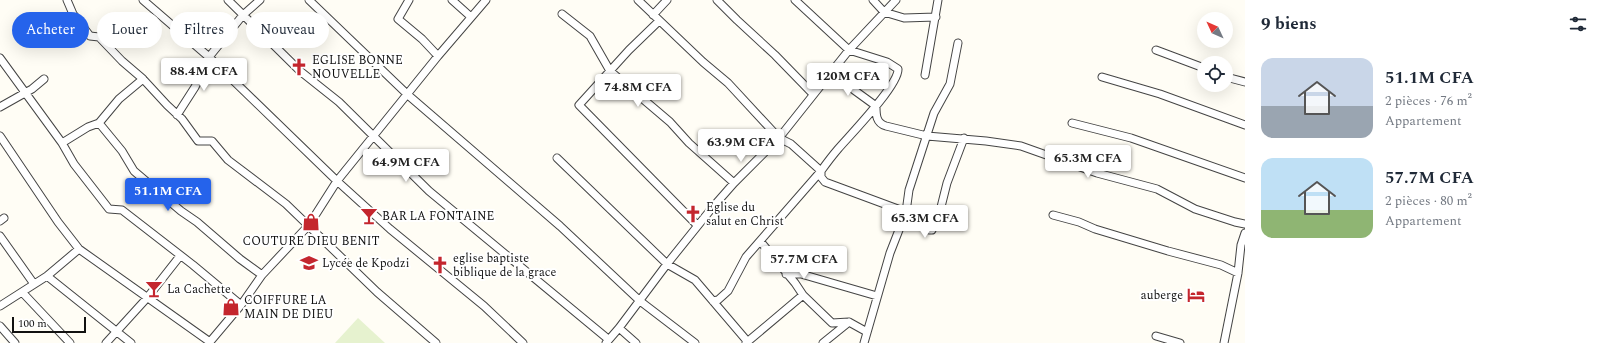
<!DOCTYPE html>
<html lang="fr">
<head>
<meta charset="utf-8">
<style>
  :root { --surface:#fff; --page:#f2f2f3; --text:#1f2937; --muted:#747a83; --accent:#2563eb }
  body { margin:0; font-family:Spectral,serif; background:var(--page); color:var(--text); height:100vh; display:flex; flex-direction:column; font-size:15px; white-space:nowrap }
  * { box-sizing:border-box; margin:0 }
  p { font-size:13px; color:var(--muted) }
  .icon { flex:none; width:22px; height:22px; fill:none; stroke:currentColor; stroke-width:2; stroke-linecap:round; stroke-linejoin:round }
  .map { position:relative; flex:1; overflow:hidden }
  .side { display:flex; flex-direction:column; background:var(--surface); width:360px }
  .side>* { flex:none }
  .banner { position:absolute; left:12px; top:12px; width:380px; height:36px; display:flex; gap:8px }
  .needle { width:26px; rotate:314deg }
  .fabs { position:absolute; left:1197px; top:12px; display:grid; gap:8px }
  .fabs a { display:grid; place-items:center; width:36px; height:36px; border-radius:50%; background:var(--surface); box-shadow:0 4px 16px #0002; font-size:20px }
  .scale { position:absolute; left:12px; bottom:10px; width:74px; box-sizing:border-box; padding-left:4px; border:2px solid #111; border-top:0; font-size:11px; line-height:14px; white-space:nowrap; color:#111; -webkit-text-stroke:3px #fff; paint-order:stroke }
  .price { position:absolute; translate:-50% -34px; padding:0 9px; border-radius:4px; background:#fff; color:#222; font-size:13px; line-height:26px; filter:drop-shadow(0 1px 2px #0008) }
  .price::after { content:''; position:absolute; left:50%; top:24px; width:12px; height:9px; margin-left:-6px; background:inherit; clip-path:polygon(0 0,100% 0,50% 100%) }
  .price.current { background:var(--accent); color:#fff }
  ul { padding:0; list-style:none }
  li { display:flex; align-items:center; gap:12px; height:100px; padding:0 16px }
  li span { display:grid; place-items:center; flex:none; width:112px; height:80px; border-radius:12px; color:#555 }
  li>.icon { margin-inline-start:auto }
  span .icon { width:48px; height:48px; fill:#fffc; stroke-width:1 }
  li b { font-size:17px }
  h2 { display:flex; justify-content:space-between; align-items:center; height:48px; padding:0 16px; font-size:17px }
  .tag { padding:0 14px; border-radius:18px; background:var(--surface); box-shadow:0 4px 16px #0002; font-size:14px; line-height:36px }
  .tag.current { background:var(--accent); color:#fff }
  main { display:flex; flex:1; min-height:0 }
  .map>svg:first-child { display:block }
</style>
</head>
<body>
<main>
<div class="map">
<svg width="1245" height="343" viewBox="0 0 1245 343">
  <rect width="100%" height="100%" fill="#fffdf5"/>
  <path fill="#e6f2cf" d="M358 318 385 343H335Z"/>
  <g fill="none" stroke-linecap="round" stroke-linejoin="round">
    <g stroke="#444" stroke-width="9">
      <path id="minor" d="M67 0 73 14 90 36 99 37 122 61 143 79 167 105 182 119 198 141H212L228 160 286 204 377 292 436 343
        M143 0 209 57 337 181 390 229 484 306 523 343
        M228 0 300 71 339 102 429 191 608 339
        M309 0 408 95 560 226 640 301 695 343
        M409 0 398 19 422 39 438 56
        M452 0 471 17
        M638 0 703 62 728 83 779 138 791 144 821 171 746 257 728 291 718 300 713 301
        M717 0 737 20 775 55 813 94
        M795 0 849 50 887 62 898 69C899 85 850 135 838 149 832 156 826 164 821 171V177L825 182 906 212 929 230H932L941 207 947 183 964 138
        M873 0 884 12 904 18 936 17
        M562 14 590 36 610 71 670 122 689 143 734 183
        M653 15 667 0
        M659 21 629 50 579 105 697 225
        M1156 50 1204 68
        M0 58 62 143 74 164 109 209 122 210 193 265 241 305
        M833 71 854 90 876 106
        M925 75 938 0
        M1102 77 1160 94 1245 125
        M1226 77 1245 82
        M876 106C876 115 876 123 886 126L927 136 986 141 1021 146 1097 173 1157 189 1195 209 1235 222 1245 224
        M0 107 32 89 44 79
        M177 115 195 87 209 57 243 15 260 0
        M99 123 122 151 134 171 181 211 197 222 240 259 262 275
        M1072 123 1131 138 1245 178
        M0 136 58 222 79 249 210 342
        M62 143 88 127 99 123 119 99 143 79
        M557 158 667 264 695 280 747 341
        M1053 215 1079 222 1095 229 1168 251 1221 265 1238 273
        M0 221 4 218
        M0 236 34 284
        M760 241 795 283 803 295 832 323 849 322 867 332
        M786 274H801L877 296
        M47 276 131 343
        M22 292 70 343
        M0 306 47 276 79 249
        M0 326 15 343
        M619 328 636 343
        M1156 336 1180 343
        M106 343 147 298 180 256
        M209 343 241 305 262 275 309 225 337 181 438 56 486 0
        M606 343 619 328 667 264 712 208 734 183 779 138 849 50 896 0
        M746 343 803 295
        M823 343 849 322
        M864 343 890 253 906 212 909 190 934 113 950 84 958 43
        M1224 343 1238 273 1241 245 1245 233"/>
    </g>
    <use href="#minor" stroke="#fff" stroke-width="7"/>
  </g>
  <defs>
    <g id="church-bare" transform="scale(1.38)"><path d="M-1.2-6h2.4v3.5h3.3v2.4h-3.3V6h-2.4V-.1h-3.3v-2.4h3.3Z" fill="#c4262e" stroke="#fff" stroke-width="2.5" paint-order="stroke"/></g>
    <g id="bar-bare" transform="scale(1.38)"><path d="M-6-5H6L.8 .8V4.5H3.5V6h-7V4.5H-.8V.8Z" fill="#c4262e" stroke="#fff" stroke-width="2.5" paint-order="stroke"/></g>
    <g id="shop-bare" transform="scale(1.38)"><path d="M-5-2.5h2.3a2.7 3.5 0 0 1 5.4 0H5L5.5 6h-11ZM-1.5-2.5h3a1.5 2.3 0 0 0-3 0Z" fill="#c4262e" stroke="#fff" stroke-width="2.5" paint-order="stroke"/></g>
    <g id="school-bare" transform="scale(1.38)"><path d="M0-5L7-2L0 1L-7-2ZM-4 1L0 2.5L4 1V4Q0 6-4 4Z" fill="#c4262e" stroke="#fff" stroke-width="2.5" paint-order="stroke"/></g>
    <g id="hotel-bare" transform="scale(1.38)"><path d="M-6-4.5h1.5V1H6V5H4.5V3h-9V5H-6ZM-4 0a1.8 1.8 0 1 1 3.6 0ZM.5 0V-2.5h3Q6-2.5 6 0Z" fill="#c4262e" stroke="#fff" stroke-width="2.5" paint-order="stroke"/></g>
  </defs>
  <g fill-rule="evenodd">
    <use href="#church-bare" x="299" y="67"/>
    <use href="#church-bare" x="693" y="214"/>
    <use href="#bar-bare" x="369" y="216"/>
    <use href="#shop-bare" x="311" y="222"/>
    <use href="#school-bare" x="309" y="263"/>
    <use href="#church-bare" x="440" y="265"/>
    <use href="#bar-bare" x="154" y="289"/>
    <use href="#hotel-bare" x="1196" y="295"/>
    <use href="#shop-bare" x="231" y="307"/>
  </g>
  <g text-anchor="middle" stroke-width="4" stroke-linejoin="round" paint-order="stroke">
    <g font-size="12" fill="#111" stroke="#fff" text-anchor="start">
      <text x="312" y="64">EGLISE BONNE<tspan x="312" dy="14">NOUVELLE</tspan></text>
      <text x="706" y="211">Eglise du<tspan x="706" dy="14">salut en Christ</tspan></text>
      <text x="382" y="220">BAR LA FONTAINE</text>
      <text x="311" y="245" text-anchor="middle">COUTURE DIEU BENIT</text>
      <text x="453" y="262">eglise baptiste<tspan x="453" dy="14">biblique de la grace</tspan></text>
      <text x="322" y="267">Lycée de Kpodzi</text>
      <text x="167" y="293">La Cachette</text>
      <text x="1183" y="299" text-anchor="end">auberge</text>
      <text x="244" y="304">COIFFURE LA<tspan x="244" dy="14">MAIN DE DIEU</tspan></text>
    </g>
  </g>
</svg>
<div class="fabs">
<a><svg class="needle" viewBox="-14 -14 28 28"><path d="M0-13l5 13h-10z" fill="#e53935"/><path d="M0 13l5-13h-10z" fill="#747a83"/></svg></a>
<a><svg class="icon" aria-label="locate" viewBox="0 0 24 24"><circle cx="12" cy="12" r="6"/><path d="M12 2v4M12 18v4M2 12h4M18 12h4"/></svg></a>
</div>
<div class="scale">100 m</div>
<b class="price" style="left:204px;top:92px">88.4M CFA</b>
<b class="price" style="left:848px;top:97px">120M CFA</b>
<b class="price" style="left:638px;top:108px">74.8M CFA</b>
<b class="price" style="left:741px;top:163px">63.9M CFA</b>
<b class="price" style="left:1088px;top:179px">65.3M CFA</b>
<b class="price" style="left:406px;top:183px">64.9M CFA</b>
<b class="price current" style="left:168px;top:212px">51.1M CFA</b>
<b class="price" style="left:925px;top:239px">65.3M CFA</b>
<b class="price" style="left:804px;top:280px">57.7M CFA</b>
<div class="banner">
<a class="tag current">Acheter</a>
<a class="tag">Louer</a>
<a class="tag">Filtres</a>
<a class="tag">Nouveau</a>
</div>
</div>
<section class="side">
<h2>9 biens<svg class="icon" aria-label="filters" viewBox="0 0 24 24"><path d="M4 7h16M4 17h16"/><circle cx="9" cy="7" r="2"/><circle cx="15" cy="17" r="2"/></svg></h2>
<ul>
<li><span style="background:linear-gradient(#c9d6e8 60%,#9aa5b1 0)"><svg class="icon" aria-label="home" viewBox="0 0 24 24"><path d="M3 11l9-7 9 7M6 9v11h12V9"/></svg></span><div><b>51.1M CFA</b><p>2 pièces · 76 m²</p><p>Appartement</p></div></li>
<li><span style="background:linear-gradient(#bfe0f5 65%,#8fb573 0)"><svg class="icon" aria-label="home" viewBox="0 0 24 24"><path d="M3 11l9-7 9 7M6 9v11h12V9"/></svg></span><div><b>57.7M CFA</b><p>2 pièces · 80 m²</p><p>Appartement</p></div></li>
</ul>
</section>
</main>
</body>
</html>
